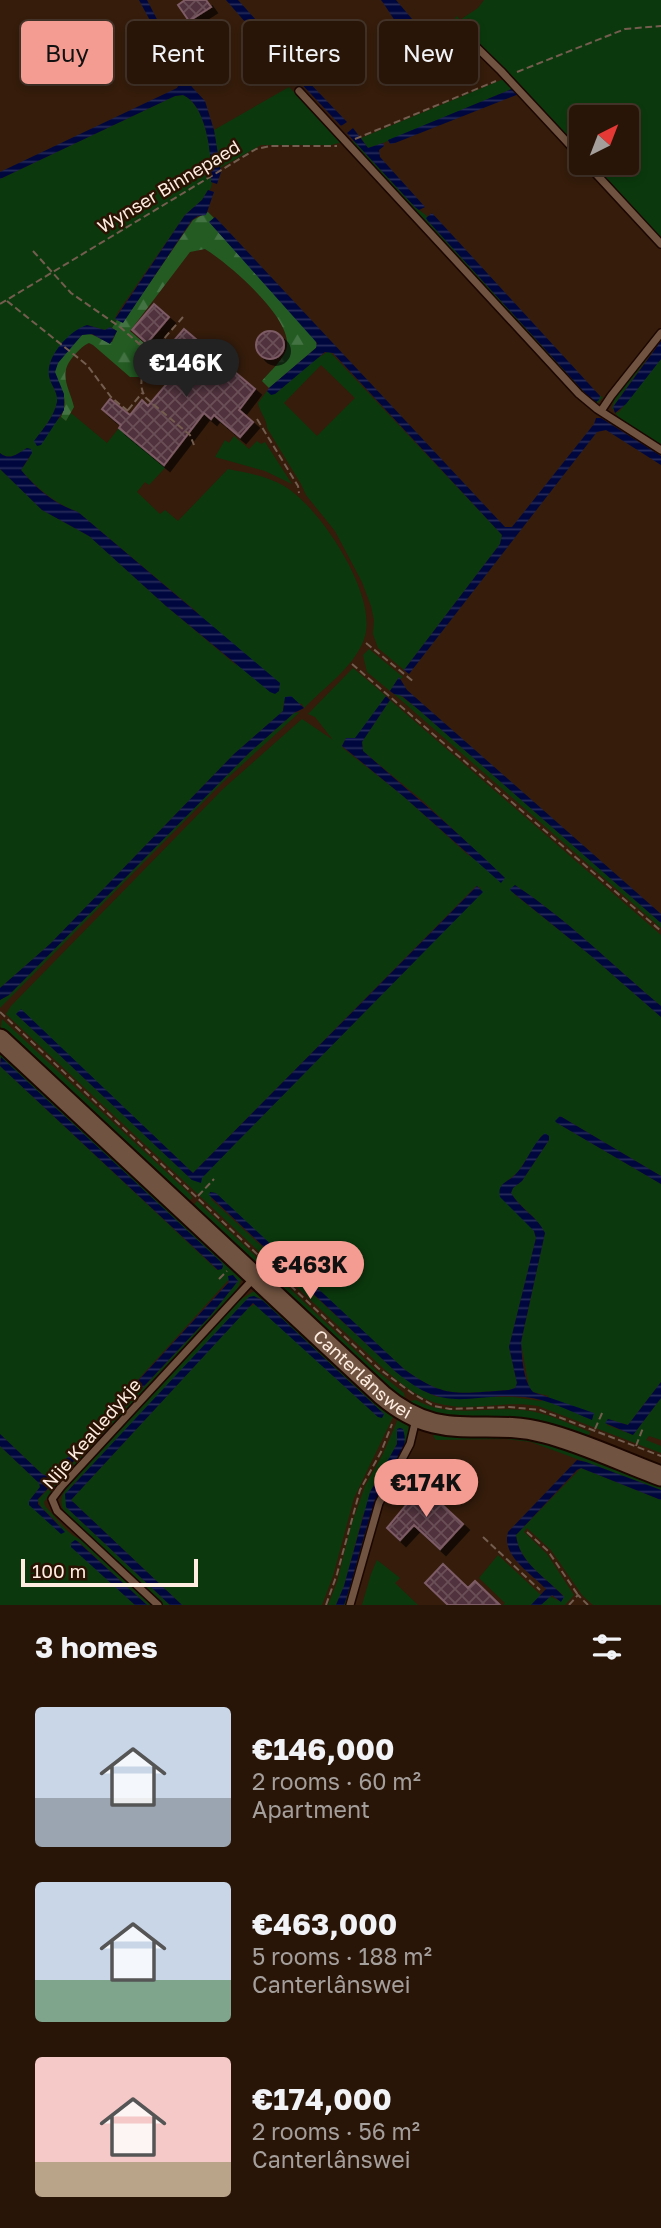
<!DOCTYPE html>
<html lang="en">
<head>
<meta charset="utf-8">
<style>
  :root { --surface:#281508; --page:#301e12; --text:#f1f3f6; --muted:#a59f9c; --line:#443429; --accent:#f59c92 }
  body { margin:0; font-family:"Golos Text",sans-serif; background:var(--page); color:var(--text); height:100vh; display:flex; flex-direction:column; font-size:26px; white-space:nowrap }
  * { box-sizing:border-box; margin:0 }
  p { font-size:23px; color:var(--muted) }
  .icon { flex:none; width:38px; height:38px; fill:none; stroke:currentColor; stroke-width:2; stroke-linecap:round; stroke-linejoin:round }
  .map { position:relative; height:1605px; overflow:hidden }
  .drawer { display:flex; flex-direction:column; background:var(--surface); flex:1 }
  .drawer>* { flex:none }
  .guide { position:absolute; left:21px; top:21px; width:620px; height:63px; display:flex; gap:14px }
  .needle { width:46px; rotate:42deg }
  .tools { position:absolute; left:569px; top:105px; display:grid; gap:14px }
  .tools a { display:grid; place-items:center; width:70px; height:70px; border-radius:7px; background:var(--surface); box-shadow:0 4px 10px #0003,0 0 0 2px var(--line); font-size:35px }
  .scale { position:absolute; left:21px; bottom:18px; width:177px; box-sizing:border-box; padding-left:7px; border:4px solid #ffede2; border-top:0; font-size:19px; line-height:24px; white-space:nowrap; color:#ffede2; -webkit-text-stroke:5px #2b1303; paint-order:stroke }
  .price { position:absolute; translate:-50% -60px; padding:0 16px; border-radius:24px; background:var(--accent); color:#111; font-size:23px; line-height:46px; filter:drop-shadow(0 2px 4px #0008) }
  .price::after { content:''; position:absolute; left:50%; top:42px; width:21px; height:16px; margin-left:-10px; background:inherit; clip-path:polygon(0 0,100% 0,50% 100%) }
  .price.on { background:#222; color:#fff }
  ul { padding:0; list-style:none }
  li { display:flex; align-items:center; gap:21px; height:175px; padding:0 35px }
  li span { display:grid; place-items:center; flex:none; width:196px; height:140px; border-radius:7px; color:#555 }
  li>.icon { margin-inline-start:auto }
  span .icon { width:84px; height:84px; fill:#fffc; stroke-width:1 }
  li b { font-size:30px }
  h2 { display:flex; justify-content:space-between; align-items:center; height:84px; padding:0 35px; font-size:30px }
  .chip { padding:0 24px; border-radius:7px; background:var(--surface); box-shadow:0 4px 10px #0003,0 0 0 2px var(--line); font-size:24px; line-height:63px }
  .chip.on { background:var(--accent); color:#111 }
  .map>svg:first-child { display:block }
</style>
</head>
<body>
<div class="map">
<svg width="661" height="1605" viewBox="0 0 661 1605">
  <defs>
    <pattern id="forest-firs" width="22" height="20" patternUnits="userSpaceOnUse" patternTransform="scale(1.75)"><rect width="22" height="20" fill="#235b23"/><path d="M5 1l3.5 6h-7zM16 11l3.5 6h-7z" fill="#447343"/></pattern>
    <pattern id="water-rules" width="6" height="5" patternUnits="userSpaceOnUse" patternTransform="scale(1.75)"><rect width="6" height="5" fill="#00073e"/><path d="M0 2.5h6" fill="none" stroke="#262b5a"/></pattern>
    <pattern id="building-cross-hatch" width="8" height="8" patternUnits="userSpaceOnUse" patternTransform="scale(1.75)"><rect width="8" height="8" fill="#50313c"/><path d="M0 0l8 8M0 8l8-8" fill="none" stroke="#6a4f58"/></pattern>
    <filter id="shadow"><feDropShadow dx="6" dy="6" stdDeviation="0" flood-color="#0009"/></filter>
  </defs>
  <rect width="100%" height="100%" fill="#351c0b"/>
  <path fill="#0b390d" fill-rule="evenodd" d="M484 0H661V238L591 163H626V117H581V152L473 40 480 34 469 18 459 24 455 18 457 16 460 20 478 8Z
    M506 78 514 88 383 143 368 148 361 138Z
    M289 87 343 142 331 145H261L220 168 214 130Z
    M183 95C201 103 208 134 210 152 211 160 209 167 210 174 212 182 213 183 210 190H208L202 200 185 215 118 312 115 318 117 320 112 328 110 327 105 330 87 325C70 338 41 356 51 382 54 390 58 393 57 402 54 417 43 429 35 440L61 417 66 421 71 413 107 443 119 428 165 468 149 485 145 482 137 492 160 514 165 510 178 521 228 469C247 473 267 476 284 486 320 507 377 594 365 636 357 664 327 685 307 705L304 708 302 704 284 701 283 711 234 754 50 944 0 988V469L42 510 89 536 166 606 237 666 197 612 78 512C54 503 38 489 21 470L30 457 27 448C17 454 10 461 0 453V179L175 96Z
    M354 141 415 207 427 216 428 221 586 394 596 402 600 396 603 397 598 403 587 398 351 142Z
    M661 339 613 407 615 413 619 412 661 359V445L620 419 612 408 615 397Z
    M329 351 502 535 500 544 404 670 378 648 373 634 374 620 371 606 362 582 335 531 306 495 301 484 267 428C267 419 260 413 258 403L267 391 271 394H275L313 361ZM321 365 355 398 317 436 284 403Z
    M234 436 249 449 257 441 261 444 265 442 292 484 265 471 215 457 225 440 229 443Z
    M369 649 403 677 401 679 399 677 390 691 367 672 363 655Z
    M353 668 386 696 355 739 346 738 342 746 344 749 403 796 468 855 505 878 423 801 363 751 362 742 390 700 661 935V1006C612 965 568 920 515 885L514 894 590 955 661 1017V1176L560 1116 557 1123 661 1184V1382L628 1425 608 1419 607 1425 633 1435 661 1398V1440L649 1436 646 1440 661 1446V1453L538 1406C507 1400 475 1411 445 1405 421 1401 402 1384 384 1369L6 1014 11 1006 223 789 302 719 333 740 315 717 308 714ZM476 886 481 888 408 968 201 1178 192 1180 16 1014 21 1010 193 1173ZM542 1135 549 1140 522 1181 513 1188 511 1193C521 1209 535 1214 545 1233L521 1343 529 1387 533 1392 549 1396 541 1401 513 1397H437L422 1390 396 1372 211 1199 213 1192 404 1369C446 1400 460 1393 509 1390L515 1388 517 1383 509 1347 536 1238 534 1231 501 1186 518 1172Z
    M397 693 419 710 661 923V928L394 694Z
    M300 712 222 783 0 1008V1000L9 995 250 752 294 713Z
    M2 1019 190 1194 192 1198 188 1202 0 1033Z
    M0 1045 243 1275 236 1293 62 1482 54 1487 44 1502 45 1506C56 1517 70 1539 86 1541L154 1605H147L78 1541 72 1547 135 1605H0V1446L39 1483 40 1487 29 1501 64 1529 41 1507 38 1500 210 1316 238 1281 233 1275 54 1472 47 1476 42 1474 0 1434V1066L217 1270 223 1266 0 1058Z
    M197 1201 265 1265 258 1273 192 1207Z
    M267 1267 376 1370 404 1393 405 1398 400 1404 259 1275Z
    M256 1290 394 1415 354 1498 333 1576 322 1605H182L71 1500 249 1307 256 1304 378 1417 384 1414 258 1297 71 1487 66 1507 170 1605H162L64 1511C57 1499 65 1489 73 1479L235 1303Z
    M416 1400C450 1419 485 1406 523 1410 546 1412 569 1424 590 1432L587 1439 471 1424 405 1407 410 1401Z
    M403 1418 409 1428 406 1446 386 1483 347 1605H344C362 1554 368 1504 399 1458L396 1439 397 1443 363 1515 344 1586 336 1605H328L337 1582 351 1526 365 1486 383 1454 398 1419Z
    M437 1432 540 1438 661 1482V1490L531 1442 505 1439 436 1440 433 1436Z
    M581 1468 661 1500V1605H593L582 1595 551 1550 527 1528 524 1532 547 1554 574 1595 565 1605H541L550 1596 559 1601 563 1595C544 1577 519 1561 516 1535Z
    M498 1555 541 1595 531 1605H503L505 1603 479 1578Z
    M377 1560 400 1578 395 1583 418 1605H362L371 1574Z"/>
  <path fill="url(#forest-firs)" d="M208 212 214 218 210 223 315 337 317 347 269 388 262 381C269 372 286 358 287 346 291 317 228 263 205 249L190 252 130 331 145 344 151 366 139 377H130L93 345 89 343C82 346 77 352 72 358 58 375 70 389 74 407L66 421 61 417C72 393 55 388 55 372 56 360 74 343 82 335 94 331 100 342 112 342L117 331 112 328 117 320 123 322 193 220Z"/>
  <path fill="url(#water-rules)" d="M139 0H147L192 87 205 101 214 130 221 172 217 184 211 182C212 159 208 106 183 95L175 96 0 179V172L177 88 180 82 175 67Z
    M226 0H238L272 38 266 46Z
    M381 0H396L423 32 429 31 441 23 446 32 422 45C403 39 393 16 381 0Z
    M274 47 276 48 347 122 341 126 279 60 272 52Z
    M514 88 519 94 395 143 390 144 388 140Z
    M353 128 368 148 383 143 384 146 379 150 380 157 425 207 419 210 415 207 354 141 347 133Z
    M208 190 214 192 206 215 198 216 192 220 123 323 115 319 185 215 202 200Z
    M432 213 600 396 599 400 596 402 586 394 428 221 426 218Z
    M215 217 505 527H512L594 424 596 418H601L661 456V465L606 430 597 432 409 674 404 670 500 544 502 535 333 353 325 352 275 394 271 395 267 391 269 388 316 348 317 343 209 222Z
    M87 325 105 330 110 327 117 331 110 344 92 334 82 335 58 363 55 372 64 394V410L41 445 37 446 34 441C43 429 54 417 57 402 58 391 51 386 49 376 46 356 69 331 87 325Z
    M661 341V359L626 404 615 413 613 407Z
    M27 448 31 449 32 453 21 470C37 489 54 504 78 512L280 683 279 691 275 694 270 692 166 606 89 536 42 510 0 469V453C10 461 17 454 27 448Z
    M399 677 407 690 661 914V923L419 710 402 696 394 694 390 691Z
    M291 696 304 708 294 713 250 752 9 995 0 1000V988L50 944 234 754 283 711 285 697Z
    M386 696 390 700 362 742 363 751C411 793 459 833 505 878L501 883 403 796 342 746 346 738H355Z
    M515 885C568 920 612 965 661 1006V1017L590 955 511 891 510 889Z
    M477 886 483 892 234 1145 202 1178 201 1183 192 1180 16 1014 21 1009 193 1173Z
    M1 1057 222 1263 223 1266 222 1269 218 1270 0 1066Z
    M560 1116 661 1176V1184L557 1123 555 1121Z
    M545 1133 549 1136V1140L522 1181 513 1188 511 1193C520 1209 537 1216 545 1233L521 1342C522 1358 523 1380 533 1392L594 1413 592 1420C571 1412 548 1399 525 1397 467 1392 449 1416 396 1372L209 1195 210 1192 216 1193 404 1369C446 1400 460 1393 509 1390L515 1388 517 1383 509 1347 536 1238 534 1231 500 1197C497 1183 507 1183 515 1175 527 1163 532 1144 545 1133Z
    M233 1275 238 1281 210 1316 38 1499V1504L65 1532 61 1534 29 1505V1501L40 1487 39 1483 0 1446V1434L42 1474 47 1476 54 1472 229 1282 228 1276Z
    M254 1296 262 1300 384 1414 382 1418 378 1417 253 1303 71 1500 182 1605H170L66 1507 65 1494 249 1297Z
    M661 1382V1398L633 1435 605 1423 608 1419 628 1425Z
    M400 1428 403 1429C410 1451 395 1461 386 1479 365 1518 359 1563 344 1605H336L344 1586 370 1492 397 1444V1429Z
    M577 1460 586 1462 661 1490V1500L581 1468 577 1470 516 1535C519 1563 546 1577 564 1597L561 1602 552 1595 541 1605H531L546 1589C531 1573 501 1556 508 1532Z
    M75 1540 77 1541 147 1605H135L71 1547V1543Z"/>
  <path fill="url(#building-cross-hatch)" stroke="#7d5b66" stroke-width="2" filter="url(#shadow)" d="M185 0H206L211 7 189 21 178 5Z
    M154 304 169 317 147 343 132 330Z
    M184 329 255 389 239 410 253 422 240 437 214 415 211 419 204 413 164 465 119 428 121 425 102 409 110 399 130 415 142 400 148 406 171 379 154 364Z
    M256 345a14 14 0 1 1 28 0a14 14 0 1 1-28 0Z
    M422 1486 463 1524 440 1549 414 1525 400 1540 387 1528Z
    M443 1564 468 1588 475 1581 500 1605H448L425 1583Z"/>
  <g fill="none" stroke-linecap="round" stroke-linejoin="round">
    <g stroke="#1b0600" stroke-width="10">
      <path id="service" d="M459 30 501 71 581 157
        M299 91 579 394 597 409 661 450
        M586 163 661 244
        M601 411 611 396 661 333
        M158 1605 57 1511 52 1499 61 1487 254 1278
        M350 1605 379 1503 410 1444 416 1419"/>
    </g>
    <g stroke="#1b0600" stroke-width="23">
      <g id="secondary">
        <path id="s1" d="M0 1039 382 1395C442 1446 480 1416 545 1433 584 1443 623 1462 661 1476"/>
      </g>
    </g>
    <path stroke="#745d4e" stroke-width="2" stroke-dasharray="7 3.5" stroke-linecap="butt" d="M517 72 625 29 661 26
      M355 139 496 81
      M33 251 71 293 120 327 151 354
      M7 301 87 365 111 397 129 412
      M0 304 256 149 270 146H337
      M183 317C167 336 128 373 146 398L190 435 194 445
      M128 410 142 393
      M257 419 298 486 299 493
      M366 643 414 682
      M352 664 661 931
      M0 1012 378 1368 412 1393 434 1406 450 1409 509 1407 540 1410 661 1456
      M198 1196 214 1179
      M219 1279 227 1271
      M595 1429 603 1411
      M636 1446 643 1428
      M527 1532 548 1551 578 1595
      M483 1537 540 1590
      M326 1605 337 1574 360 1490 381 1452 392 1424
      M569 1605 578 1595 588 1605"/>
    <use href="#service" stroke="#705340" stroke-width="7"/>
    <use href="#secondary" stroke="#705340" stroke-width="19"/>
  </g>
  <g text-anchor="middle" stroke-width="5" stroke-linejoin="round" paint-order="stroke">
    <g font-size="18" fill="#ffede2" stroke="#2b1303">
      <text transform="translate(169 187) rotate(-31)" y="6">Wynser Binnepaed</text>
      <text dy="6" stroke="none"><textPath href="#s1" startOffset="494">Canterlânswei</textPath></text>
      <text transform="translate(92 1434) rotate(-49)" y="6">Nije Kealledykje</text>
    </g>
  </g>
</svg>
<div class="tools">
<a><svg class="needle" viewBox="-14 -14 28 28"><path d="M0-13l5 13h-10z" fill="#e53935"/><path d="M0 13l5-13h-10z" fill="#a59f9c"/></svg></a>
</div>
<div class="scale">100 m</div>
<b class="price on" style="left:186px;top:399px">€146K</b>
<b class="price" style="left:310px;top:1301px">€463K</b>
<b class="price" style="left:426px;top:1519px">€174K</b>
<div class="guide">
<a class="chip on">Buy</a>
<a class="chip">Rent</a>
<a class="chip">Filters</a>
<a class="chip">New</a>
</div>
</div>
<section class="drawer">
<h2>3 homes<svg class="icon" aria-label="filters" viewBox="0 0 24 24"><path d="M4 7h16M4 17h16"/><circle cx="9" cy="7" r="2"/><circle cx="15" cy="17" r="2"/></svg></h2>
<ul>
<li><span style="background:linear-gradient(#c9d6e8 65%,#9aa5b1 0)"><svg class="icon" aria-label="home" viewBox="0 0 24 24"><path d="M3 11l9-7 9 7M6 9v11h12V9"/></svg></span><div><b>€146,000</b><p>2 rooms · 60 m²</p><p>Apartment</p></div></li>
<li><span style="background:linear-gradient(#c9d6e8 70%,#7fa58c 0)"><svg class="icon" aria-label="home" viewBox="0 0 24 24"><path d="M3 11l9-7 9 7M6 9v11h12V9"/></svg></span><div><b>€463,000</b><p>5 rooms · 188 m²</p><p>Canterlânswei</p></div></li>
<li><span style="background:linear-gradient(#f6c9c9 75%,#b9a48a 0)"><svg class="icon" aria-label="home" viewBox="0 0 24 24"><path d="M3 11l9-7 9 7M6 9v11h12V9"/></svg></span><div><b>€174,000</b><p>2 rooms · 56 m²</p><p>Canterlânswei</p></div></li>
</ul>
</section>
</body>
</html>
